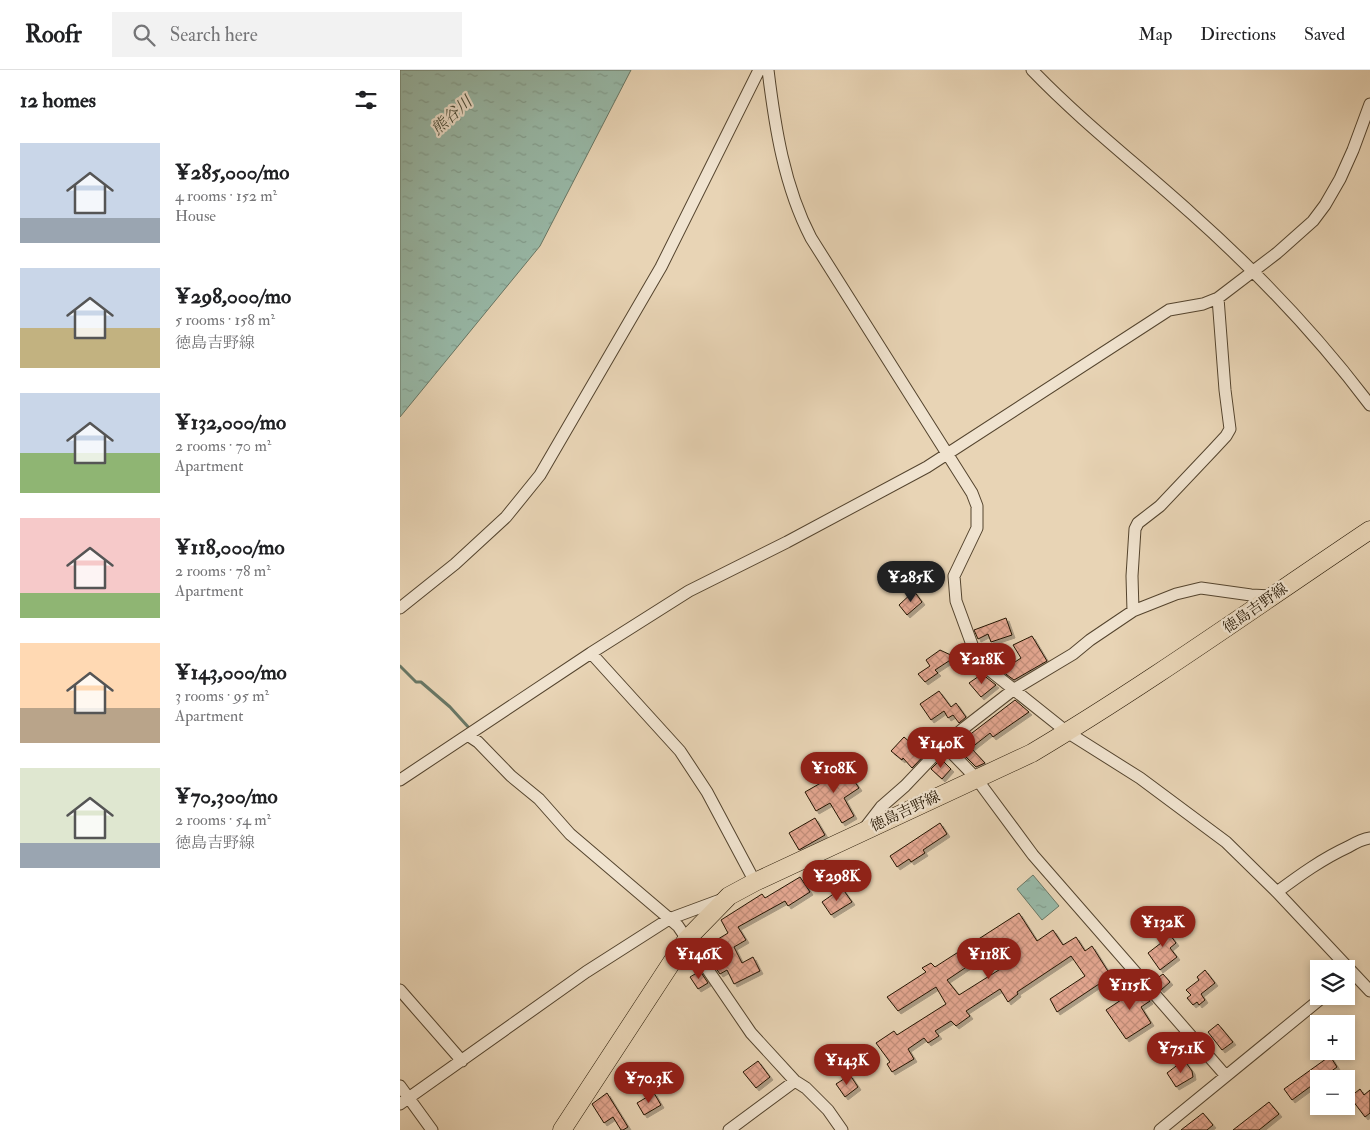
<!DOCTYPE html>
<html lang="en">
<head>
<meta charset="utf-8">
<style>
  :root { --surface:#fff; --page:#f2f2f2; --text:#202124; --muted:#757577; --line:#e0e0e0; --accent:#8f2418 }
  body { margin:0; font-family:"IM FELL Double Pica","Noto Serif JP",serif; background:var(--page); color:var(--text); height:100vh; display:flex; flex-direction:column; font-size:19px; white-space:nowrap }
  * { box-sizing:border-box; margin:0 }
  p { font-size:16px; color:var(--muted) }
  .icon { flex:none; width:28px; height:28px; fill:none; stroke:currentColor; stroke-width:2; stroke-linecap:round; stroke-linejoin:round }
  .map { position:relative; flex:1; overflow:hidden }
  .side { display:flex; flex-direction:column; background:var(--surface); width:400px }
  .side>* { flex:none }
  .tools { position:absolute; left:910px; top:890px; display:grid; gap:10px }
  .tools a { display:grid; place-items:center; width:45px; height:45px; border-radius:0px; background:var(--surface); box-shadow:0 2px 8px #0003; font-size:25px }
  .price { position:absolute; translate:-50% -42px; padding:0 11px; border-radius:18px; background:var(--accent); color:#fff; font-size:16px; line-height:32px; filter:drop-shadow(0 1px 2px #0008) }
  .price::after { content:''; position:absolute; left:50%; top:30px; width:15px; height:11px; margin-left:-8px; background:inherit; clip-path:polygon(0 0,100% 0,50% 100%) }
  .price.selected { background:#222; color:#fff }
  ul { padding:0; list-style:none }
  li { display:flex; align-items:center; gap:15px; height:125px; padding:0 20px }
  li span { display:grid; place-items:center; flex:none; width:140px; height:100px; border-radius:0px; color:#555 }
  li>.icon { margin-inline-start:auto }
  span .icon { width:60px; height:60px; fill:#fffc; stroke-width:1 }
  li b { font-size:21px }
  h2 { display:flex; justify-content:space-between; align-items:center; height:60px; padding:0 20px; font-size:21px }
  header { display:flex; align-items:center; gap:30px; box-sizing:border-box; height:70px; padding:0 25px; background:var(--surface); border-bottom:1px solid var(--line) }
  header strong { font-size:24px }
  nav { display:flex; gap:28px; margin-inline-start:auto; font-size:18px }
  .search { width:350px; height:45px; background:var(--page); display:flex; align-items:center; gap:12px; box-sizing:border-box; padding:0 18px; border-radius:0px; color:var(--muted); font-size:19px }
  main { display:flex; flex:1; min-height:0 }
  .map>svg:first-child { display:block }
</style>
</head>
<body>
<header>
<strong>Roofr</strong>
<div class="search"><svg class="icon" aria-label="search" viewBox="0 0 24 24"><circle cx="10" cy="10" r="6"/><path d="M15 15l6 6"/></svg>Search here</div>
<nav><a>Map</a><a>Directions</a><a>Saved</a></nav>
</header>
<main>
<section class="side">
<h2>12 homes<svg class="icon" aria-label="filters" viewBox="0 0 24 24"><path d="M4 7h16M4 17h16"/><circle cx="9" cy="7" r="2"/><circle cx="15" cy="17" r="2"/></svg></h2>
<ul>
<li><span style="background:linear-gradient(#c9d6e8 75%,#9aa5b1 0)"><svg class="icon" aria-label="home" viewBox="0 0 24 24"><path d="M3 11l9-7 9 7M6 9v11h12V9"/></svg></span><div><b>¥285,000/mo</b><p>4 rooms · 152 m²</p><p>House</p></div></li>
<li><span style="background:linear-gradient(#c9d6e8 60%,#c2b280 0)"><svg class="icon" aria-label="home" viewBox="0 0 24 24"><path d="M3 11l9-7 9 7M6 9v11h12V9"/></svg></span><div><b>¥298,000/mo</b><p>5 rooms · 158 m²</p><p>徳島吉野線</p></div></li>
<li><span style="background:linear-gradient(#c9d6e8 60%,#8fb573 0)"><svg class="icon" aria-label="home" viewBox="0 0 24 24"><path d="M3 11l9-7 9 7M6 9v11h12V9"/></svg></span><div><b>¥132,000/mo</b><p>2 rooms · 70 m²</p><p>Apartment</p></div></li>
<li><span style="background:linear-gradient(#f6c9c9 75%,#8fb573 0)"><svg class="icon" aria-label="home" viewBox="0 0 24 24"><path d="M3 11l9-7 9 7M6 9v11h12V9"/></svg></span><div><b>¥118,000/mo</b><p>2 rooms · 78 m²</p><p>Apartment</p></div></li>
<li><span style="background:linear-gradient(#ffd9b3 65%,#b9a48a 0)"><svg class="icon" aria-label="home" viewBox="0 0 24 24"><path d="M3 11l9-7 9 7M6 9v11h12V9"/></svg></span><div><b>¥143,000/mo</b><p>3 rooms · 95 m²</p><p>Apartment</p></div></li>
<li><span style="background:linear-gradient(#dfe7d0 75%,#9aa5b1 0)"><svg class="icon" aria-label="home" viewBox="0 0 24 24"><path d="M3 11l9-7 9 7M6 9v11h12V9"/></svg></span><div><b>¥70,300/mo</b><p>2 rooms · 54 m²</p><p>徳島吉野線</p></div></li>
</ul>
</section>
<div class="map">
<svg width="970" height="1060" viewBox="0 0 970 1060">
  <defs>
    <pattern id="water-ripples" width="26" height="14" patternUnits="userSpaceOnUse" patternTransform="scale(1.25)"><rect width="26" height="14" fill="#98b9a8"/><path d="M2 4q2-2 4 0t4 0M15 11q2-2 4 0t4 0" fill="none" stroke="#839e8f"/></pattern>
    <pattern id="building-cross-hatch" width="8" height="8" patternUnits="userSpaceOnUse" patternTransform="scale(1.25)"><rect width="8" height="8" fill="#e3a690"/><path d="M0 0l8 8M0 8l8-8" fill="none" stroke="#c28e7a"/></pattern>
    <filter id="shadow"><feDropShadow dx="3" dy="3" stdDeviation="0" flood-color="#0004"/></filter>
  </defs>
  <rect width="100%" height="100%" fill="#e8d4b5"/>
  <filter id="stains"><feTurbulence type="fractalNoise" baseFrequency=".004" numOctaves="4"/><feColorMatrix values="0 0 0 0 .2 0 0 0 0 .09 0 0 0 0 .02 0 0 0 .5 -.17"/></filter>
  <radialGradient id="worn" r=".72"><stop offset=".6" stop-color="#630" stop-opacity="0"/><stop offset="1" stop-color="#630" stop-opacity=".3"/></radialGradient>
  <path fill="url(#water-ripples)" stroke="#697765" d="M0 0H231L140 176 0 347Z
    M633 805 659 836 642 850 617 819Z"/>
  <g fill="none" stroke-linecap="round" stroke-linejoin="round">
    <path stroke="#697765" stroke-width="3" d="M0 596 16 612H21L50 637 70 659 72 658"/>
  </g>
  <path fill="url(#building-cross-hatch)" stroke="#231401" fill-rule="evenodd" filter="url(#shadow)" d="M514 521 522 532 507 545 499 535Z
    M606 548 612 565 591 572 588 564 578 569 574 560Z
    M632 566 647 591 614 610 603 602 610 598 609 596 621 588 613 575Z
    M540 580 555 587 535 600 538 603 525 612 518 604 530 596 526 590Z
    M582 604 596 615 581 627 569 613Z
    M539 621 551 637 556 633 566 647 559 653 553 645 548 648 544 641 531 650 520 634Z
    M615 630 629 642 593 667 590 663 571 678 585 693 576 697 555 676Z
    M524 661 537 672 512 698 503 688 502 690 491 681 504 667 513 675Z
    M541 689 551 699 542 709 531 699Z
    M444 696 459 718 444 728 454 746 442 753 430 733 416 741 405 722 433 706 432 704Z
    M415 748 425 765 399 780 389 763Z
    M540 753 547 764 523 780 525 783 511 792 509 789 497 797 490 786Z
    M400 807 410 822 388 836 385 831 338 857 346 870 334 877 342 893 353 887 360 901 334 914 327 900 320 904 313 894 319 891 310 874 328 863 321 850 362 824 365 828Z
    M442 818 452 832 431 845 422 832Z
    M619 843 637 871 653 860 663 875 676 867 685 881 692 876 711 906 657 942 650 929 685 906 671 886 617 922 618 924 608 932 600 919 566 941 570 946 556 956 551 951 535 961 539 966 528 973 524 968 508 979 514 989 492 1002 487 994 490 992 476 973 494 961 497 965 546 934 536 917 498 941 487 927 526 902 522 898 531 893 535 897ZM601 874 610 889 608 891 610 893 559 925 547 910Z
    M762 854 776 873 770 878 777 887 760 900 748 883 761 873 752 861Z
    M805 900 815 913 801 924 805 930 799 935 797 932 793 935 787 928 791 925 786 920 799 910 797 907Z
    M300 901 308 913 298 919 290 907Z
    M726 903 750 931 741 937 751 953 726 969 706 940 733 922V919L723 905Z
    M763 904 770 912 761 920 753 911Z
    M818 954 833 972 822 980 808 962Z
    M930 986 937 997 892 1030 884 1019Z
    M784 990 792 1001 793 1007 776 1017 767 1003Z
    M358 991 370 1007 356 1018 343 1002Z
    M450 1005 458 1017 445 1027 436 1014Z
    M960 1019 964 1025 970 1020V1043L965 1047 950 1027Z
    M207 1023 228 1057 223 1060H221L213 1047 204 1053 192 1034Z
    M254 1023 261 1035 244 1045 237 1033Z
    M869 1032 879 1044 859 1060H833Z
    M803 1043 813 1055 807 1060H781Z"/>
  <g fill="none" stroke-linecap="round" stroke-linejoin="round">
    <g stroke="#54442e" stroke-width="13">
      <path id="minor" d="M368 0C375 57 384 116 411 168L572 423 577 436V458L554 506 556 531 578 591 667 662 740 708 826 772 877 822 970 921
        M632 0C682 52 739 96 792 144 857 202 918 266 970 335
        M0 538 55 494 106 447 140 405 261 197 359 0
        M733 541 732 506 735 459 738 453 760 436 813 380 826 366 830 359 825 320 818 228
        M191 583 280 681 307 722 355 812
        M69 666 78 672 111 706 139 729 170 764 278 856 351 963 395 1011 406 1018 428 1040 442 1060
        M544 675 576 708 633 785 826 1006
        M0 710 191 583 289 521 387 472 527 397 769 240 803 234 818 228 877 183 913 151 925 135 940 109 953 80 970 34
        M464 759 481 737 505 716 544 675 564 658 613 620 673 584 690 570 733 541 776 524 801 518 851 525 872 526
        M877 822C900 805 922 789 948 777 955 773 962 769 970 768
        M0 920 62 991
        M0 1016 32 1060
        M0 1034 186 902 269 849 323 829
        M329 1060 395 1011
        M760 1060 924 926"/>
    </g>
    <g stroke="#231401" stroke-width="19">
      <path id="primary" d="M162 1060 287 869 329 826 355 812 632 683C748 614 858 535 970 460"/>
    </g>
    <use href="#minor" stroke="#f0e3cf" stroke-width="11"/>
    <use href="#primary" stroke="#e8d4b5" stroke-width="18"/>
  </g>
  <g text-anchor="middle" stroke-width="4.5" stroke-linejoin="round" paint-order="stroke">
    <g font-size="15" fill="#231401" stroke="#f0e3cf">
      <text transform="translate(855 538) rotate(-35)" y="5">徳島吉野線</text>
      <text transform="translate(505 741) rotate(-25)" y="5">徳島吉野線</text>
    </g>
    <g font-size="16" font-style="italic" fill="#4c4e3b" stroke="#f0e3cf">
      <text transform="translate(51 45) rotate(-42)" y="6">熊谷川</text>
    </g>
  </g>
  <rect width="100%" height="100%" filter="url(#stains)"/>
  <rect width="100%" height="100%" fill="url(#worn)"/>
</svg>
<div class="tools">
<a><svg class="icon" aria-label="layers" viewBox="0 0 24 24"><path d="M12 4l9 5-9 5-9-5zM3 14l9 5 9-5"/></svg></a>
<a>+</a>
<a>−</a>
</div>
<b class="price selected" style="left:511px;top:533px">¥285K</b>
<b class="price" style="left:582px;top:615px">¥218K</b>
<b class="price" style="left:541px;top:699px">¥140K</b>
<b class="price" style="left:434px;top:724px">¥108K</b>
<b class="price" style="left:437px;top:832px">¥298K</b>
<b class="price" style="left:763px;top:878px">¥132K</b>
<b class="price" style="left:299px;top:910px">¥146K</b>
<b class="price" style="left:589px;top:910px">¥118K</b>
<b class="price" style="left:730px;top:941px">¥115K</b>
<b class="price" style="left:781px;top:1004px">¥75.1K</b>
<b class="price" style="left:447px;top:1016px">¥143K</b>
<b class="price" style="left:249px;top:1034px">¥70.3K</b>
</div>
</main>
</body>
</html>
